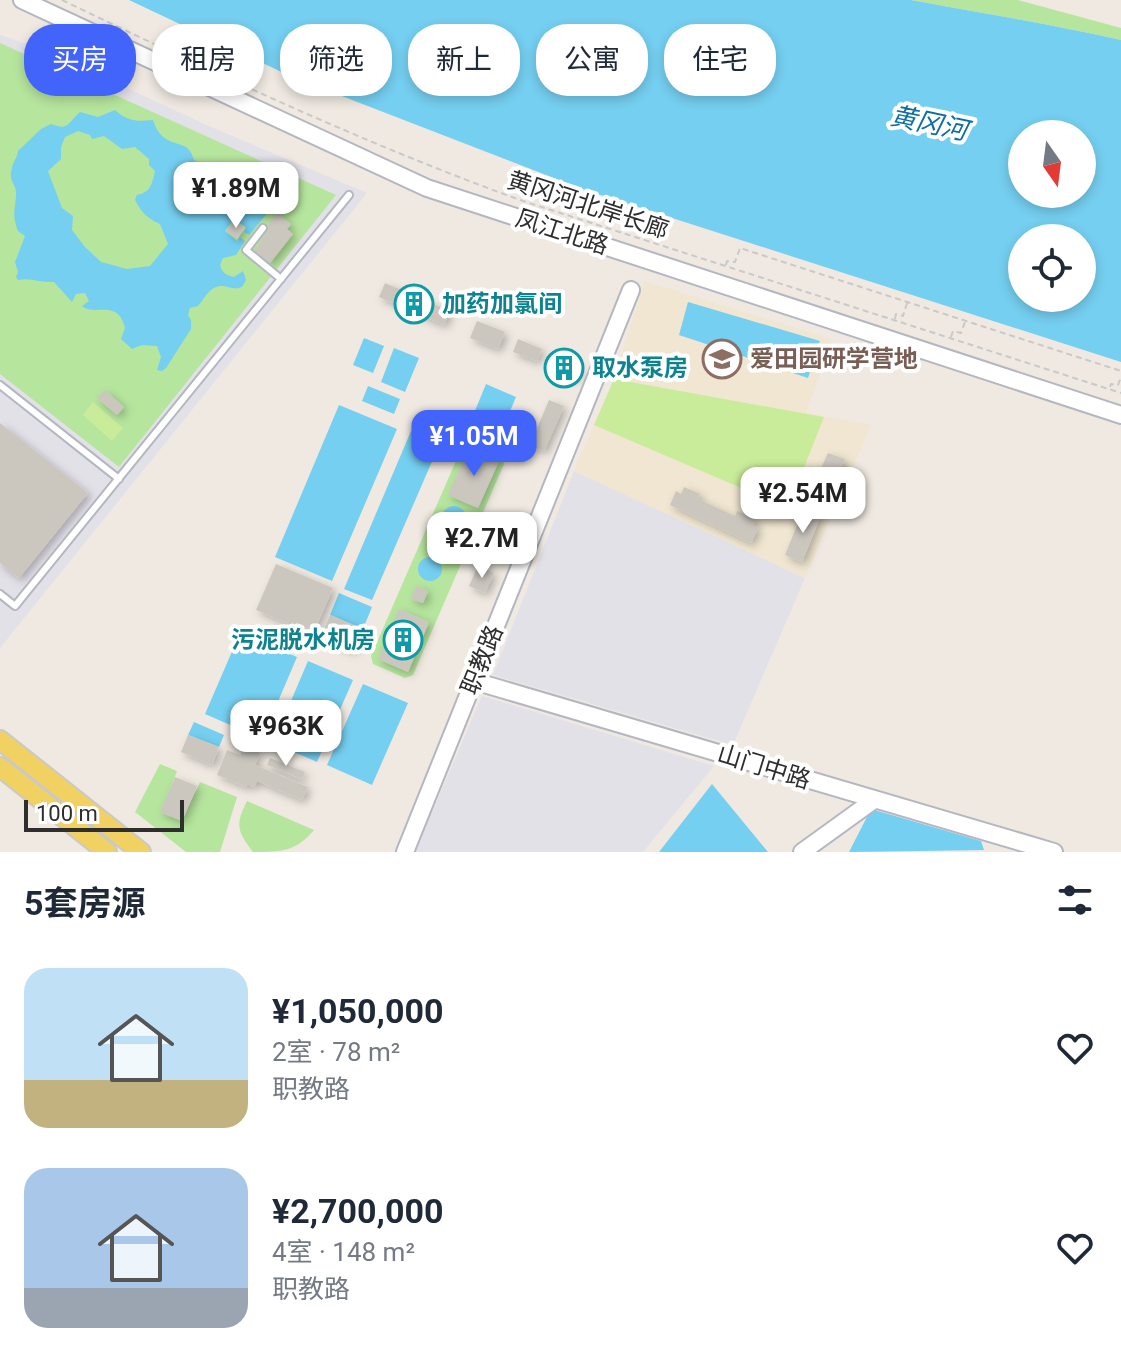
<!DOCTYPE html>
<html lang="zh">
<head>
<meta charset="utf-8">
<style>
  :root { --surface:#fff; --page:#f6f6f7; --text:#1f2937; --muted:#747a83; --accent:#4264fb }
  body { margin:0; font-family:Roboto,"Noto Sans SC",sans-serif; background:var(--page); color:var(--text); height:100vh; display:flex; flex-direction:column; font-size:30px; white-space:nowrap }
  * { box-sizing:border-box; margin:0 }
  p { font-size:26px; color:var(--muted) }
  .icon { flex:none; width:44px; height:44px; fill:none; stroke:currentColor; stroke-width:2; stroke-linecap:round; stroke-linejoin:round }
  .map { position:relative; height:852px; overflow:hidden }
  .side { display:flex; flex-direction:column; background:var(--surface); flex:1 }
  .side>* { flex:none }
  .guide { position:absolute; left:24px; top:24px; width:1074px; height:72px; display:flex; gap:16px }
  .needle { width:52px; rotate:166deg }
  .controls { position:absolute; left:1008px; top:120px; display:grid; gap:16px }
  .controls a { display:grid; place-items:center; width:88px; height:88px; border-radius:50%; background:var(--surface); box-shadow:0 4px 12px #0003; font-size:40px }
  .scale { position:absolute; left:24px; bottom:20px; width:160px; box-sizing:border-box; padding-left:8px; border:4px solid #2e2e2e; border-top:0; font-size:22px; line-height:28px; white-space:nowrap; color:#2e2e2e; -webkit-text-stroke:6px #fff; paint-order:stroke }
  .price { position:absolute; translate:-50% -68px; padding:0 18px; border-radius:16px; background:#fff; color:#222; font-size:26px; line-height:52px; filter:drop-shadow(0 2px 4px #0008) }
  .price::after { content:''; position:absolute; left:50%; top:48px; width:24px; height:18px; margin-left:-12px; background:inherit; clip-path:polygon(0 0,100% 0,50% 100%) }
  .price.active { background:var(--accent); color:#fff }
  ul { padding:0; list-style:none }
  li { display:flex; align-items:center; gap:24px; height:200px; padding:0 24px }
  li span { display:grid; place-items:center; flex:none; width:224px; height:160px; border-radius:24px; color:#555 }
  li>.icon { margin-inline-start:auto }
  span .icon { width:96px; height:96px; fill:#fffc; stroke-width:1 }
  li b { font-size:34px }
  h2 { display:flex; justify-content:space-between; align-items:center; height:96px; padding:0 24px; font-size:34px }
  .pill { padding:0 28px; border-radius:32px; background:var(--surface); box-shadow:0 4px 12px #0003; font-size:28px; line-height:72px }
  .pill.active { background:var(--accent); color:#fff }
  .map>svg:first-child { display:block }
</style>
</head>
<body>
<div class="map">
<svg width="1121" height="852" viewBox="0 0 1121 852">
  <defs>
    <filter id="shadow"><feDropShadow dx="3.5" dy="3.5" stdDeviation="4" flood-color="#0004"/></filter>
  </defs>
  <rect width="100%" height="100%" fill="#efe9e1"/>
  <path fill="#e3e1e8" d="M0 35 45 50 211 127 367 193 0 648Z
    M574 471 805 578 733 745 493 675Z
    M482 696 714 766 643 852H415Z"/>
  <path fill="#f0e6d1" d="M644 281 832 339 806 413 871 425 805 578 574 471 614 379Z"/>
  <path fill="#b6e59e" d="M911 0H1018L1121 28V40C1051 24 981 13 911 0Z
    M0 43 336 195 119 467 0 374Z
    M470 444 502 457 504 464 413 675 405 678 373 664 371 656 462 447Z
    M160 764 177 771 161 812 182 820 200 782 237 797 220 852H186L135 812Z
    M247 801 314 830C296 852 280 852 253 852 237 831 235 825 247 801Z"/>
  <path fill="#c9ec9a" d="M614 379 824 417 788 508 594 425Z
    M93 402 123 428 112 441 83 415Z"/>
  <path fill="#75cff0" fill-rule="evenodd" d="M129 0H911C981 13 1051 24 1121 40V362L585 190 290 76ZM1022 134H1082V194H1022ZM1022 238H1082V298H1022Z
    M115 110C127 121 137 122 153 120 164 154 188 134 194 160L212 170 222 167 235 178 238 194 251 197 276 182 284 197 276 210H270L249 235 244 232 246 227 234 219 225 231 237 241 240 237 245 241 236 255 223 258 220 265C222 273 226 275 234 277L243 271 246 280 242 287C233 290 231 287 223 286 210 285 205 298 198 306L190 308 188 315 191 320V329L166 368 162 371 157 370 161 357 157 346 142 345 132 349 121 339 125 328C118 298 95 317 82 306L89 301 85 293 76 294 72 302 54 282C42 283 29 277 18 280L16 277 18 272 15 262 25 236 18 231C11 212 16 209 16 193 16 183 8 182 12 168 13 161 17 159 18 151L41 129 51 124C70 131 67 123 80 112L98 117ZM78 131 90 135 92 139 104 136 122 149 135 147 149 159V165L155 171C152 184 151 192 137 195L135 200C141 212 148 219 160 224L168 244 150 266 127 269 101 262 85 247 72 230 73 216 62 208 48 171 61 159V147L65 137Z
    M688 302 820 341 808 378 679 335Z
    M364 338 384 346 373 373 353 365Z
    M394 348 419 358 405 392 381 382Z
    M486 384 516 397 500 435 470 423Z
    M368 386 400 399 394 414 362 401Z
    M339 405 397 429 332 581 275 557Z
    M411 431 440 443 372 600 344 589Z
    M442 518a12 12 0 1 1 24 0a12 12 0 1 1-24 0Z
    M430 543a12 12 0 1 1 24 0a12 12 0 1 1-24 0Z
    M418 569a12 12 0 1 1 24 0a12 12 0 1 1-24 0Z
    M339 593 372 607 363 629 330 615Z
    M240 633 297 657 262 739 205 714Z
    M308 661 353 680 317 762 273 743Z
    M363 684 408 703 372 785 327 765Z
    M194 722 224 735 219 747 188 735Z
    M712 784 768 852H659Z
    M871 809 981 841 984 850 849 852Z"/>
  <path fill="#cbc7bf" filter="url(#shadow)" d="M277 213 291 224 287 229 293 234 270 263 255 251 269 228 267 226Z
    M234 220 245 228 237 239 226 231Z
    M385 283 450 311 444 325 379 297Z
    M477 321 505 332 498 349 470 338Z
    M518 339 542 349 537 361 513 352Z
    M553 358 580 368 576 379 549 369Z
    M105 390 124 407 117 415 97 398Z
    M549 400 564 406 544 451 530 445Z
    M0 423 88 493 19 578 0 563Z
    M469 448 499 461 478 508 448 495Z
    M828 453 845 459 825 505 808 497Z
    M684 487 700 494 698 499 735 516 737 511 756 519 753 525 758 528 751 543 670 505 676 491 681 494Z
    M804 508 821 515 802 562 785 555Z
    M276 564 333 588 313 634 256 610Z
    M478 566 494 573 485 593 469 586Z
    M416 586 428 591 423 603 411 599Z
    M399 609 429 622 408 672 378 659Z
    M330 615 363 629 353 651 320 637Z
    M188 735 219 747 212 765 181 752Z
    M244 747 260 753 255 765 308 787 302 800 257 781 254 787 247 784 246 787 217 775 227 750 240 755Z
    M270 758 305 772 302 779 267 765Z
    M175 777 197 786 182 821 160 812Z"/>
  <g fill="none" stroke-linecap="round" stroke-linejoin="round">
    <g stroke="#b4b7c1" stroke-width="10">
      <path id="lane" d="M263 228 246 250 281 279
        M0 385 119 479
        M0 594 15 606 349 195"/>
    </g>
    <g stroke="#b4b7c1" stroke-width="20">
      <path id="secondary" d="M22 0 427 188 1121 415
        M474 681 1054 852
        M405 852 631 290
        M802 852 874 800"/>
    </g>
    <g stroke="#c9c9c9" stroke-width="22">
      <path id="primary" d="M0 740 141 852
        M0 767 107 852"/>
    </g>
    <path stroke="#c9c9c9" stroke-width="2" stroke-dasharray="6 4" stroke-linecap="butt" d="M62 0C214 73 365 144 523 201L1121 393
      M726 265 727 261 735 262 740 248 1121 371
      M895 319 896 314 903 316 907 303
      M951 337 953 331 961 333 965 322
      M1110 387 1111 384 1118 385 1121 377"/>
    <use href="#lane" stroke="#fff" stroke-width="6"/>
    <use href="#secondary" stroke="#fff" stroke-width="16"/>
    <use href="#primary" stroke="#f2d163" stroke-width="18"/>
  </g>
  <defs>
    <g id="building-ring" transform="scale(2)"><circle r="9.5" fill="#fff" stroke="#0f9aa8" stroke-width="1.5"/><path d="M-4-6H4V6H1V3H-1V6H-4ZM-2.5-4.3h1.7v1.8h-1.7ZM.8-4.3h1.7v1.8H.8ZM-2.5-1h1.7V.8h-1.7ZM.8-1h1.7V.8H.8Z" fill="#0f9aa8"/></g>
    <g id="school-ring" transform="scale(2)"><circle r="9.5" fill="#fff" stroke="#8d6e63" stroke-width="1.5"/><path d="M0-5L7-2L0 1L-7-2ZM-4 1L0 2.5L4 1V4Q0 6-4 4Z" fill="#8d6e63"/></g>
  </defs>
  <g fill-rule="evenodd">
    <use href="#building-ring" x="414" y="304"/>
    <use href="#school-ring" x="722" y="359"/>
    <use href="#building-ring" x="564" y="368"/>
    <use href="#building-ring" x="403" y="640"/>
  </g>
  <g text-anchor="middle" stroke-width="8" stroke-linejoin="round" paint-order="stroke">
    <g font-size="24" fill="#2e2e2e" stroke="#fff">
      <text transform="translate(588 205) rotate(18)" y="8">黄冈河北岸长廊</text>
      <text transform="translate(562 232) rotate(18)" y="8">凤江北路</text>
      <text transform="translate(482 660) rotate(-68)" y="8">职教路</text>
      <text transform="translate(764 767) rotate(17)" y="8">山门中路</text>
    </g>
    <g font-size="24" font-weight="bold" fill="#0d838f" stroke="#fff" text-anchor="start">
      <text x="442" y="312">加药加氯间</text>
      <text x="592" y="376">取水泵房</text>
      <text x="375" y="648" text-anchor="end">污泥脱水机房</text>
    </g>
    <g font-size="24" font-weight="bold" fill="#785e54" stroke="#fff" text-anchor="start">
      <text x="750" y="367">爱田园研学营地</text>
    </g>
    <g font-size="26" font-style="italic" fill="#0d6fa3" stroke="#fff">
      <text transform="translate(929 123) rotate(12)" y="9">黄冈河</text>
    </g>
  </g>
</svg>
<div class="controls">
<a><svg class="needle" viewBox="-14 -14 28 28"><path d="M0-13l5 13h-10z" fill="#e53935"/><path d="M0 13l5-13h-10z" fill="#747a83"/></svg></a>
<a><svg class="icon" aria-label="locate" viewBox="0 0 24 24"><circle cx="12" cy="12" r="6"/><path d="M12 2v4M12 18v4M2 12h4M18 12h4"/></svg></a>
</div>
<div class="scale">100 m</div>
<b class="price" style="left:236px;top:230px">¥1.89M</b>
<b class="price active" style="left:474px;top:478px">¥1.05M</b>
<b class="price" style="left:803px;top:535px">¥2.54M</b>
<b class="price" style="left:482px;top:580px">¥2.7M</b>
<b class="price" style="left:286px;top:768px">¥963K</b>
<div class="guide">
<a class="pill active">买房</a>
<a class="pill">租房</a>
<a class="pill">筛选</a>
<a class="pill">新上</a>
<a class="pill">公寓</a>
<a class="pill">住宅</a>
</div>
</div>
<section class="side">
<h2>5套房源<svg class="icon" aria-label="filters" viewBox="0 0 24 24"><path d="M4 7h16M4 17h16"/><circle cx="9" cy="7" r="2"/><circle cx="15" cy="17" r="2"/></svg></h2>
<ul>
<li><span style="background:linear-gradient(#bfe0f5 70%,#c2b280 0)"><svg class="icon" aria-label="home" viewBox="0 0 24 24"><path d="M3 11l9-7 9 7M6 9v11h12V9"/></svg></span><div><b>¥1,050,000</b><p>2室 · 78 m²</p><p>职教路</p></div><svg class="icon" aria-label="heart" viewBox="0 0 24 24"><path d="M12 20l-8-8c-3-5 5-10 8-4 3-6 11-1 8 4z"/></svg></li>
<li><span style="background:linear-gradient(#a9c7e8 75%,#9aa5b1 0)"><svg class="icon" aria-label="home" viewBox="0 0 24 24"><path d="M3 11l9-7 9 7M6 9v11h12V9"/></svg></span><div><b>¥2,700,000</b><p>4室 · 148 m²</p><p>职教路</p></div><svg class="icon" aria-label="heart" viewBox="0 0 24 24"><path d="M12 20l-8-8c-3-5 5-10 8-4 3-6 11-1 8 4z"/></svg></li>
</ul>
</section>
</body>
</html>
